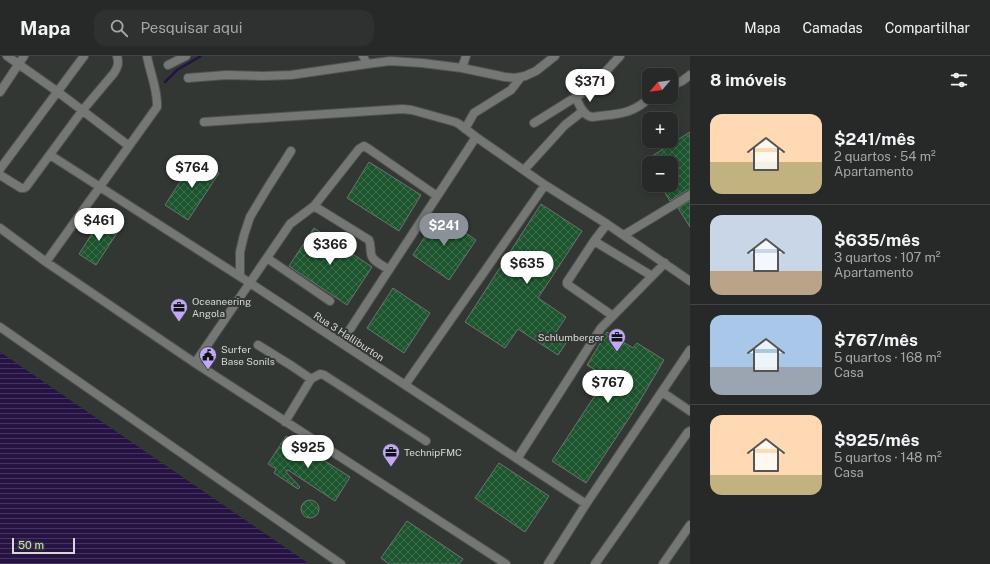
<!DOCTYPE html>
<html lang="pt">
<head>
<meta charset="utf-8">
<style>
  :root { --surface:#262927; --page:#2e312f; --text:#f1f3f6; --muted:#a4a6a7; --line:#424544; --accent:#8c9099 }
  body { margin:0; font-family:"Public Sans",sans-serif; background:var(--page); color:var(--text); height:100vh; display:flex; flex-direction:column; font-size:15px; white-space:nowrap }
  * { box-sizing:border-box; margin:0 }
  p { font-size:13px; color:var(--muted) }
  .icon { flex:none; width:22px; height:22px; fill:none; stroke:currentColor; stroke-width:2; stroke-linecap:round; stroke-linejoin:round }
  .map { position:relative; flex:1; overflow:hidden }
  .side { display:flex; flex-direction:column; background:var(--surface); width:300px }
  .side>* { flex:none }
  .needle { width:26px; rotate:241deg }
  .controls { position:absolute; left:642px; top:12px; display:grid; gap:8px }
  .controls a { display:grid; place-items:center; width:36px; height:36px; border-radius:8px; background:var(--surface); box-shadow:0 2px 6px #0003,0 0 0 1px var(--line); font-size:20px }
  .scale { position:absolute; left:12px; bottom:10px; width:63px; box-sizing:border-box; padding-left:4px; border:2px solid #d6d9d7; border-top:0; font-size:11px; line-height:14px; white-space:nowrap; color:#d6d9d7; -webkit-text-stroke:3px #333734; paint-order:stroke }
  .price { position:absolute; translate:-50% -34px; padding:0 9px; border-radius:14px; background:#fff; color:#222; font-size:13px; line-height:26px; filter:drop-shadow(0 1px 2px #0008) }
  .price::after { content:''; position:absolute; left:50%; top:24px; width:12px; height:9px; margin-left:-6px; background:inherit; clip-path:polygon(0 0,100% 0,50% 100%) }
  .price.active { background:var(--accent); color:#fff }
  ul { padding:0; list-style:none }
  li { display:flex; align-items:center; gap:12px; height:100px; padding:0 20px }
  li+li { border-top:1px solid var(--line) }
  li span { display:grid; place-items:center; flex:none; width:112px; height:80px; border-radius:12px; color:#555 }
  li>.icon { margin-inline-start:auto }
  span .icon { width:48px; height:48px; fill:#fffc; stroke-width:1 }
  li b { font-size:17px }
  h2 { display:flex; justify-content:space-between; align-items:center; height:48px; padding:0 20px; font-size:17px }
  header { display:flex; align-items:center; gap:24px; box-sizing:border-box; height:56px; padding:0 20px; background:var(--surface); border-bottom:1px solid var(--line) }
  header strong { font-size:19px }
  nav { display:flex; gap:22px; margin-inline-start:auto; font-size:14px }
  .search { width:280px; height:36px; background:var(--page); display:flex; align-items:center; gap:10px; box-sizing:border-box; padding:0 14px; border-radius:12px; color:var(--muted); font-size:15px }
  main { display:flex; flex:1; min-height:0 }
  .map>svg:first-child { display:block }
</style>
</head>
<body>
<header>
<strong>Mapa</strong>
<div class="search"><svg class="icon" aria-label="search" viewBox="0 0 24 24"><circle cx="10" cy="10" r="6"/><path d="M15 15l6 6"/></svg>Pesquisar aqui</div>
<nav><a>Mapa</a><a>Camadas</a><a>Compartilhar</a></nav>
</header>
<main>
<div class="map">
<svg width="690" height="508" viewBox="0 0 690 508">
  <defs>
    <pattern id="water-rules" width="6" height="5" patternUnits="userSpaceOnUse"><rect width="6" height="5" fill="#261243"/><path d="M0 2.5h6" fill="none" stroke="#45345d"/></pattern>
    <pattern id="building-cross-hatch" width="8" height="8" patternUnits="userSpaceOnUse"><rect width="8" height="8" fill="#1c552e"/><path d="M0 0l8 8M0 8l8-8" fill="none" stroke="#3c6d4c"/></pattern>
  </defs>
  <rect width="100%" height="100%" fill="#333734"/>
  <path fill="url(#water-rules)" d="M0 296 308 507 309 508H0Z"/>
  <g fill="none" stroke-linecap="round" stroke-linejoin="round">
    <path stroke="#261243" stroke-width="2.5" d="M165 26 177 14 201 0"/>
  </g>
  <path fill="url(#building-cross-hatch)" stroke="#6e736f" d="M690 76V134H687L670 145 660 129H671V107H641Z
    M196 101 219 117 188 164 165 149Z
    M369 106 421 139 399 175 347 142Z
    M690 145V171L678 152Z
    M541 148 582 175 538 242 566 261 554 279 566 287 558 299 518 273 505 292 465 266Z
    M439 159 476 184 449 224 413 199Z
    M102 162 119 174 96 209 79 198Z
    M314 172 372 211 347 249 289 210Z
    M393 232 430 257 404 297 367 272Z
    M607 276 633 292 637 287 664 304 635 353 586 427 552 405 607 321 587 309Z
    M286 380 350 421 335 445 288 414 286 416 300 431 298 433 274 417 276 413 268 408Z
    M499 407 549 440 525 476 475 442Z
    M301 453a9 9 0 1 1 18 0a9 9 0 1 1-18 0Z
    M407 465 463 503 459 508H389L381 502Z"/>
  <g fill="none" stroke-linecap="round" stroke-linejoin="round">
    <g stroke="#505451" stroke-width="10">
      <path id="minor" d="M7 0 58 36 129 90
        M363 0 367 8
        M620 0 597 25 577 41V44C580 51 584 60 592 61 615 58 633 59 650 41
        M168 9 186 0
        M462 12 466 0
        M188 22 226 19 263 20 291 19 367 8 390 5 422 7 462 12 505 21 515 22 525 20 536 15 555 0
        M671 30 682 25 690 19
        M0 36 24 0
        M204 66 402 53 412 54 455 66 459 68 476 81 545 129 607 168 690 225
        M534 67 571 44 577 41
        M465 73 474 57 511 34 521 21
        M50 99 250 227 586 448
        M0 113 84 0
        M524 114 565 69 583 55
        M0 119 21 132H24L26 131 82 55 114 17C118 11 119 7 117 0
        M314 150 369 184C371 188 370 192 371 197 371 205 383 209 389 214
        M607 168 594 185 567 226V228L613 260
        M0 172 46 206 195 307 506 508
        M624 179 690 139
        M594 185 652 220
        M267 202 330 245
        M46 206 157 51C158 34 150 17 147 0
        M240 220V196L244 179 250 161 268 131 291 95
        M0 271 341 508
        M341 287 476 81
        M258 289 292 310 311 323 320 318 324 319 426 385
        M195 307 290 168 314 150 359 93 364 90 369 93 437 140
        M405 329 545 129
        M662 336 690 355
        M285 366 311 323
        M517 403 601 272 665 207
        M548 508 586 448 690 294
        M595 508 688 376 690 375
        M663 508 690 469"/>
    </g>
    <use href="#minor" stroke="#757775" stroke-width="8"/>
  </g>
  <defs>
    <g id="office-pin" transform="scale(0.9)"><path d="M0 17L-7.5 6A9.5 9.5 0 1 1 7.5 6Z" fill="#bfa9f4" stroke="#333734"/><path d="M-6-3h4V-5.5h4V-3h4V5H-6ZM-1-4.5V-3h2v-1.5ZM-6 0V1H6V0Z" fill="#111"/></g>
    <g id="civic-pin" transform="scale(0.9)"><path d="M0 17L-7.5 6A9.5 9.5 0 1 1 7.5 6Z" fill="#bfa9f4" stroke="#333734"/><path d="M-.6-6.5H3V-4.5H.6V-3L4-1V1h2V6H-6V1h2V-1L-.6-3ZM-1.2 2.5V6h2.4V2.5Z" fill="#111"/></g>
  </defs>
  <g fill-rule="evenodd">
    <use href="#office-pin" x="179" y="251"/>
    <use href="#office-pin" x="617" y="281"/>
    <use href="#civic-pin" x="208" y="299"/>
    <use href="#office-pin" x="391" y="396"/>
  </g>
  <g text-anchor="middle" stroke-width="4" stroke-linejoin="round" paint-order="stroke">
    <g font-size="10" fill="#d6d9d7" stroke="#333734" text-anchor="start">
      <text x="192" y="249">Oceaneering<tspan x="192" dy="12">Angola</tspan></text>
      <text x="604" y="285" text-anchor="end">Schlumberger</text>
      <text x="221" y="297">Surfer<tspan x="221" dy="12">Base Sonils</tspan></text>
      <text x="404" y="400">TechnipFMC</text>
    </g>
    <g font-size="10" fill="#d6d9d7" stroke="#333734">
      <text transform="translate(349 280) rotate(33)" y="4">Rua 3 Halliburton</text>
    </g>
  </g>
</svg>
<div class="controls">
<a><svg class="needle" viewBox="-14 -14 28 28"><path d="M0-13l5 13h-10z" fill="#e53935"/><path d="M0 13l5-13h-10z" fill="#a4a6a7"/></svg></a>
<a>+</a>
<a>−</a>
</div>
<div class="scale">50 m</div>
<b class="price" style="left:590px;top:47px">$371</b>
<b class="price" style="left:192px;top:133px">$764</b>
<b class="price" style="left:99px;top:186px">$461</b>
<b class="price active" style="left:444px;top:191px">$241</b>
<b class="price" style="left:330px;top:210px">$366</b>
<b class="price" style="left:527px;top:229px">$635</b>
<b class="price" style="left:608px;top:348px">$767</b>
<b class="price" style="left:308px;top:413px">$925</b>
</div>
<section class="side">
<h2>8 imóveis<svg class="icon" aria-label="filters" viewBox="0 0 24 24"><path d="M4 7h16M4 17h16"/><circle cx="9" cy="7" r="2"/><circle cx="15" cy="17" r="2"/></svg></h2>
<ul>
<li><span style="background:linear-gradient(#ffd9b3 60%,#c2b280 0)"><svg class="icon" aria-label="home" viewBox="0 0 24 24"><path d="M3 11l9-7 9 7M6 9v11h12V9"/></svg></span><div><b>$241/mês</b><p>2 quartos · 54 m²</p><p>Apartamento</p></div></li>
<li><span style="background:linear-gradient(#c9d6e8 70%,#b9a48a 0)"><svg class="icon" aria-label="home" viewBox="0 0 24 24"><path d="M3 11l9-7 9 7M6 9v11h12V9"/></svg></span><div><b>$635/mês</b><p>3 quartos · 107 m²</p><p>Apartamento</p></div></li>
<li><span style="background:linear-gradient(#a9c7e8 65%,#9aa5b1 0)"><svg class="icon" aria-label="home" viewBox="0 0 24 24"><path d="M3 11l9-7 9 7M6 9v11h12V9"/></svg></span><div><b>$767/mês</b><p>5 quartos · 168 m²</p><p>Casa</p></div></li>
<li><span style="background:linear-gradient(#ffd9b3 75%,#c2b280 0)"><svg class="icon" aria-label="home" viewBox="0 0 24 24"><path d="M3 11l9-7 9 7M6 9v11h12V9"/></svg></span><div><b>$925/mês</b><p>5 quartos · 148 m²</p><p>Casa</p></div></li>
</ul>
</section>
</main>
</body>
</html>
